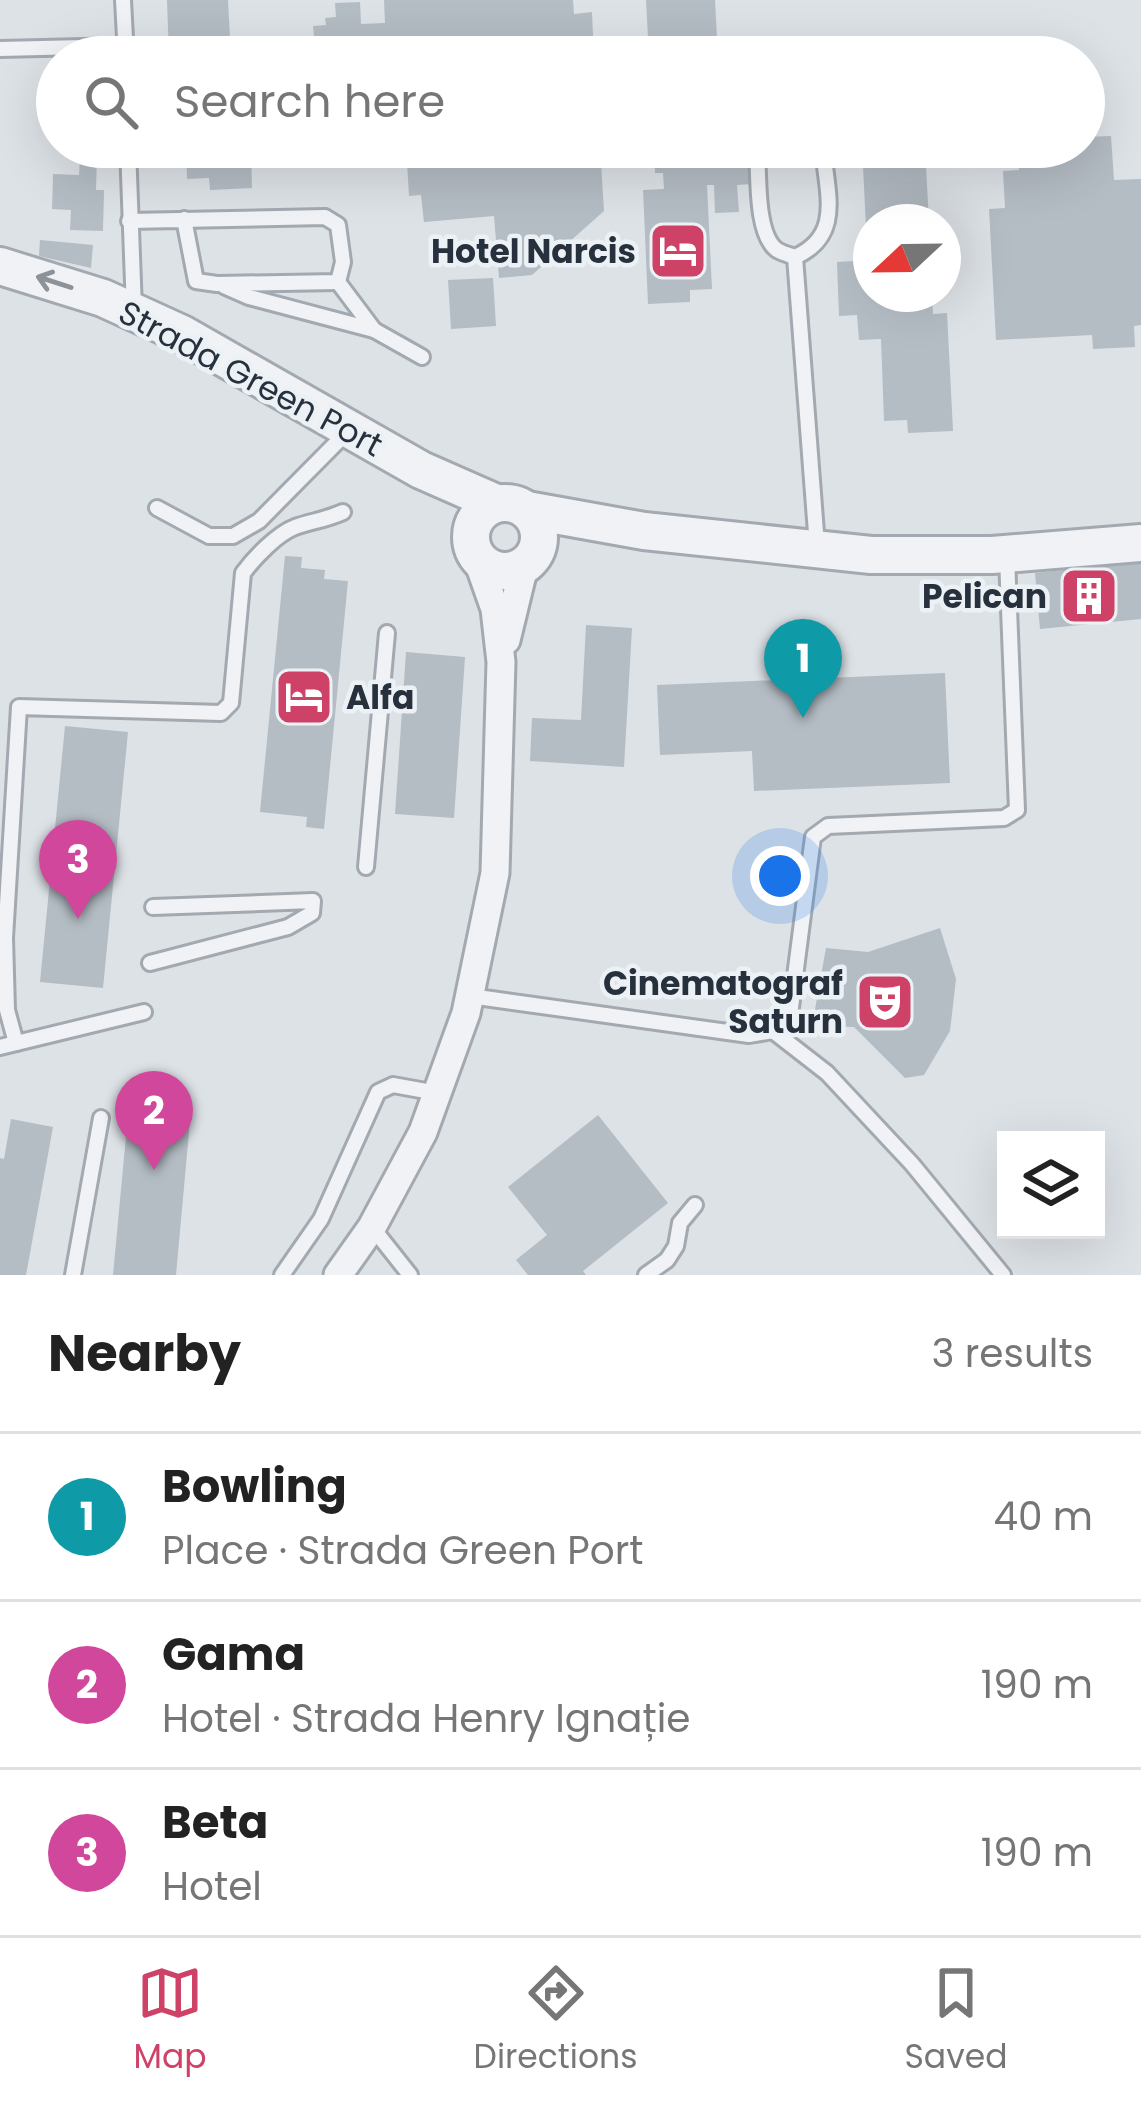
<!DOCTYPE html>
<html lang="en">
<head>
<meta charset="utf-8">
<style>
	:root { --surface:#fff; --page:#f2f2f2; --text:#222; --muted:#767676; --line:#e0e0e0; --accent:#cd4266 }
	body { margin:0; font-family:Poppins,sans-serif; background:var(--page); color:var(--text) }
	.controls { position:absolute; right:36px; bottom:36px; display:grid; overflow:hidden; border-radius:0px; box-shadow:0 12px 48px #0002 }
	.controls button { width:108px; height:108px; display:grid; place-items:center; padding:0; border:0; border-bottom:3px solid var(--line); background:var(--surface); color:var(--text); font:60px sans-serif }
	.compass { position:absolute; left:853px; top:204px; width:108px; height:108px; border-radius:50%; background:var(--surface); box-shadow:0 12px 48px #0002; rotate:248deg }
	.you { position:absolute; left:780px; top:876px; width:42px; height:42px; margin:-30px; border:9px solid #fff; border-radius:50%; background:#1a73e8; box-shadow:0 0 0 18px #1a73e833 }
	.badge { display:grid; place-items:center; width:78px; height:78px; border-radius:50%; background:var(--accent); color:#fff; font-size:39px; font-weight:700 }
	.pin { position:absolute; translate:-50% -99px; filter:drop-shadow(0 3px 6px #0008) }
	.pin::after { content:''; position:absolute; top:63px; width:42px; height:36px; background:inherit; clip-path:polygon(0 0,100% 0,50% 100%) }
	.list { margin:0; padding:0; list-style:none }
	h2 { display:flex; justify-content:space-between; align-items:center; height:156px; margin:0; padding:0 48px; font-size:51px }
	h2 small { font-size:39px; font-weight:400; color:var(--muted) }
	.list li { display:grid; grid-template-columns:78px 1fr auto; gap:36px; align-items:center; box-sizing:border-box; height:168px; padding:0 48px; border-top:3px solid var(--line) }
	.list b { display:block; font-size:45px; white-space:nowrap }
	.list p { margin:0; font-size:39px; white-space:nowrap; color:var(--muted) }
	.list em { font-size:39px; font-style:normal; color:var(--muted) }
	.icon { flex:none; width:66px; height:66px; fill:none; stroke:currentColor; stroke-width:2; stroke-linecap:round; stroke-linejoin:round }
	.map { position:relative; flex:none; width:1141px; height:1275px; overflow:hidden }
	.search { position:absolute; background:var(--surface); box-shadow:0 12px 48px #0002; left:36px; right:36px; top:36px; height:132px; display:flex; align-items:center; gap:30px; box-sizing:border-box; padding:0 42px; border-radius:66px; color:var(--muted); font-size:45px }
	.sheet { height:660px; background:var(--surface) }
	nav { display:flex; justify-content:space-around; align-items:center; box-sizing:border-box; height:168px; border-top:3px solid var(--line); background:var(--surface); font-size:33px; color:var(--muted) }
	nav a { display:grid; justify-items:center; gap:6px }
	nav .on { color:var(--accent) }
	.map>svg:first-child { display:block }
</style>
</head>
<body>
<div class="map">
<svg width="1141" height="1275" viewBox="0 0 1141 1275">
	<rect width="100%" height="100%" fill="#dde2e7"/>
	<g fill="#b4bcc4">
		<polygon points="167,0 228,0 231,57 169,57"/>
		<polygon points="384,0 573,0 574,14 592,12 594,57 316,57 313,26 326,25 325,18 336,17 335,3 360,2 361,24 385,23"/>
		<polygon points="646,0 715,0 718,57 649,57"/>
		<polygon points="1111,136 1114,180 1141,179 1141,325 1134,326 1135,347 1093,349 1092,335 996,340 989,209 1005,208 1003,171 1019,170 1018,147 1084,147 1084,137"/>
		<polygon points="186,147 251,147 252,188 210,190 209,178 187,179"/>
		<polygon points="383,147 600,147 604,211 532,275 499,278 494,216 424,222 421,195 409,196 407,163 384,165"/>
		<polygon points="654,147 723,147 723,154 750,153 751,184 737,185 739,212 715,213 714,185 707,185 712,289 690,290 690,302 648,304 643,190 664,189 663,173 655,173"/>
		<polygon points="862,147 925,147 929,222 871,222 871,247 867,247"/>
		<polygon points="80,157 97,158 96,190 104,190 103,231 70,230 71,210 52,209 53,174 79,175"/>
		<polygon points="40,240 93,245 91,268 39,256"/>
		<polygon points="871,260 871,294 932,294 933,314 947,313 953,431 908,433 907,420 884,421 881,339 859,340 857,315 839,316 837,262"/>
		<polygon points="493,278 496,326 451,329 448,280"/>
		<polygon points="285,556 302,557 301,568 325,570 324,579 348,581 324,829 306,827 307,817 260,812"/>
		<polygon points="1141,562 1141,619 1040,629 1035,573"/>
		<polygon points="586,625 632,628 624,767 530,761 532,718 581,720"/>
		<polygon points="406,652 465,657 454,818 395,814"/>
		<polygon points="945,673 950,783 754,791 752,751 660,755 657,685"/>
		<polygon points="65,726 128,732 103,988 40,982"/>
		<polygon points="940,928 956,979 950,1031 924,1075 905,1078 854,1027 812,1026 826,948 868,952"/>
		<polygon points="129,1104 191,1110 176,1275 113,1275"/>
		<polygon points="598,1115 668,1203 583,1271 586,1275 528,1275 516,1260 547,1235 508,1187"/>
		<polygon points="11,1119 53,1127 26,1275 0,1275 0,1158 4,1159"/>
	</g>
	<g fill="none" stroke-linecap="round" stroke-linejoin="round">
		<g stroke="#a3a9b1" stroke-width="20">
			<g id="service">
				<polyline points="123,0 126,57"/>
				<polyline points="0,49 125,46"/>
				<polyline points="128,147 134,310"/>
				<path d="M757,147C759,173 755,234 777,250C782,253 789,255 795,257"/>
				<polyline points="129,221 325,217 338,225 343,262 338,282 217,284 196,281 184,219"/>
				<polyline points="795,257 817,546"/>
				<path d="M795,257C844,235 826,192 823,147"/>
				<polyline points="338,282 374,330 422,357"/>
				<polyline points="224,286 249,297 374,330"/>
				<polyline points="157,508 209,536 233,536 259,521 349,430"/>
				<polyline points="366,867 387,633"/>
				<polyline points="150,963 288,927 312,913 313,901 153,907"/>
				<polyline points="470,996 749,1035 773,1031 790,1015 813,837 828,826 1004,818 1017,810 1007,558"/>
				<polyline points="773,1031 827,1073 912,1164 1003,1275"/>
				<path d="M16,1043L7,1010L5,938L19,707L221,713L231,703L243,573C255,557 277,534 295,527C312,521 325,520 343,512"/>
				<polyline points="0,1047 144,1012"/>
				<polyline points="372,1227 410,1275"/>
				<polyline points="73,1275 101,1118"/>
				<polyline points="282,1275 321,1219 378,1092 393,1085 437,1093"/>
				<polyline points="646,1275 667,1260 676,1246 680,1223 695,1205"/>
			</g>
		</g>
		<g stroke="#a3a9b1" stroke-width="33">
			<g id="minor">
				<polyline points="506,640 524,566"/>
				<polyline points="338,1275 372,1227 423,1132 466,1013 495,873 501,662 495,609 476,555"/>
			</g>
		</g>
		<g stroke="#a3a9b1" stroke-width="42">
			<g id="tertiary">
				<polyline points="0,266 103,298 182,334 421,470 496,503"/>
				<circle cx="505" cy="537" r="34"/>
				<polyline points="527,510 644,531 871,555 992,555 1141,543"/>
			</g>
		</g>
		<use href="#service" stroke="#f0f2f5" stroke-width="14"/>
		<use href="#minor" stroke="#f0f2f5" stroke-width="27"/>
		<use href="#tertiary" stroke="#f0f2f5" stroke-width="36"/>
	</g>
	<defs><path id="oneway-shaft" d="M-6 0H5M1.5-3L5.5 0L1.5 3" fill="none" stroke-width="1.6" stroke-linecap="round" stroke-linejoin="round" transform="scale(3)"/></defs>
	<use stroke="#8c9299" href="#oneway-shaft" transform="translate(54 282) rotate(-162)"/>
	<defs>
		<g id="hotel-square" transform="scale(3)"><rect x="-9" y="-9" width="18" height="18" rx="4" fill="#cd4266" stroke="#ecf1f5"/><path d="M-6-4.5h1.5V1H6V5H4.5V3h-9V5H-6ZM-4 0a1.8 1.8 0 1 1 3.6 0ZM.5 0V-2.5h3Q6-2.5 6 0Z" fill="#fff"/></g>
		<g id="building-square" transform="scale(3)"><rect x="-9" y="-9" width="18" height="18" rx="4" fill="#cd4266" stroke="#ecf1f5"/><path d="M-4-6H4V6H1V3H-1V6H-4ZM-2.5-4.3h1.7v1.8h-1.7ZM.8-4.3h1.7v1.8H.8ZM-2.5-1h1.7V.8h-1.7ZM.8-1h1.7V.8H.8Z" fill="#fff"/></g>
		<g id="theatre-square" transform="scale(3)"><rect x="-9" y="-9" width="18" height="18" rx="4" fill="#cd4266" stroke="#ecf1f5"/><path d="M-5-5.5Q0-4 5-5.5V0Q5 5 0 6Q-5 5-5 0ZM-3.3-2.5H-1v1.5H-3.3ZM1-2.5H3.3v1.5H1ZM-2.8 1Q0 5.5 2.8 1Z" fill="#fff"/></g>
	</defs>
	<g fill-rule="evenodd">
		<use href="#hotel-square" x="678" y="251"/>
		<use href="#building-square" x="1089" y="596"/>
		<use href="#hotel-square" x="304" y="697"/>
		<use href="#theatre-square" x="885" y="1002"/>
	</g>
	<g text-anchor="middle" stroke-width="9" stroke-linejoin="round" paint-order="stroke">
		<g font-size="33" font-weight="bold" fill="#27313d" stroke="#ecf1f5" text-anchor="end">
			<text x="636" y="263">Hotel Narcis</text>
			<text x="1047" y="608">Pelican</text>
			<text x="346" y="709" text-anchor="start">Alfa</text>
			<text x="843" y="995">Cinematograf<tspan x="843" dy="38">Saturn</tspan></text>
		</g>
		<g font-size="33" fill="#27313d" stroke="#ecf1f5">
			<text transform="translate(251 378) rotate(28)" y="12">Strada Green Port</text>
		</g>
	</g>
</svg>
<div class="controls">
<button><svg class="icon" aria-label="layers" viewBox="0 0 24 24"><path d="M12 4l9 5-9 5-9-5zM3 14l9 5 9-5"/></svg></button>
</div>
<svg class="compass" viewBox="-18 -18 36 36"><path d="M0-13l5 13h-10z" fill="#e53935"/><path d="M0 13l5-13h-10z" fill="#767676"/></svg>
<div class="you"></div>
<div class="pin badge" style="left:803px;top:718px;background:#0f9aa8">1</div>
<div class="pin badge" style="left:154px;top:1170px;background:#d1479c">2</div>
<div class="pin badge" style="left:78px;top:919px;background:#d1479c">3</div>
<div class="search"><svg class="icon" aria-label="search" viewBox="0 0 24 24"><circle cx="10" cy="10" r="6"/><path d="M15 15l6 6"/></svg>Search here</div>
</div>
<section class="sheet">
<h2>Nearby<small>3 results</small></h2>
<ul class="list">
<li><span class="badge" style="background:#0f9aa8">1</span><div><b>Bowling</b><p>Place · Strada Green Port</p></div><em>40 m</em></li>
<li><span class="badge" style="background:#d1479c">2</span><div><b>Gama</b><p>Hotel · Strada Henry Ignație</p></div><em>190 m</em></li>
<li><span class="badge" style="background:#d1479c">3</span><div><b>Beta</b><p>Hotel</p></div><em>190 m</em></li>
</ul>
</section>
<nav>
<a class="on"><svg class="icon" aria-label="map" viewBox="0 0 24 24"><path d="M3 6l6-2 6 2 6-2v14l-6 2-6-2-6 2zM9 4v14M15 6v14"/></svg>Map</a>
<a><svg class="icon" aria-label="directions" viewBox="0 0 24 24"><path d="M12 3l9 9-9 9-9-9zM9 14v-3h6M13 9l2 2-2 2"/></svg>Directions</a>
<a><svg class="icon" aria-label="saved" viewBox="0 0 24 24"><path d="M7 4h10v16l-5-4-5 4z"/></svg>Saved</a>
</nav>
</body>
</html>
